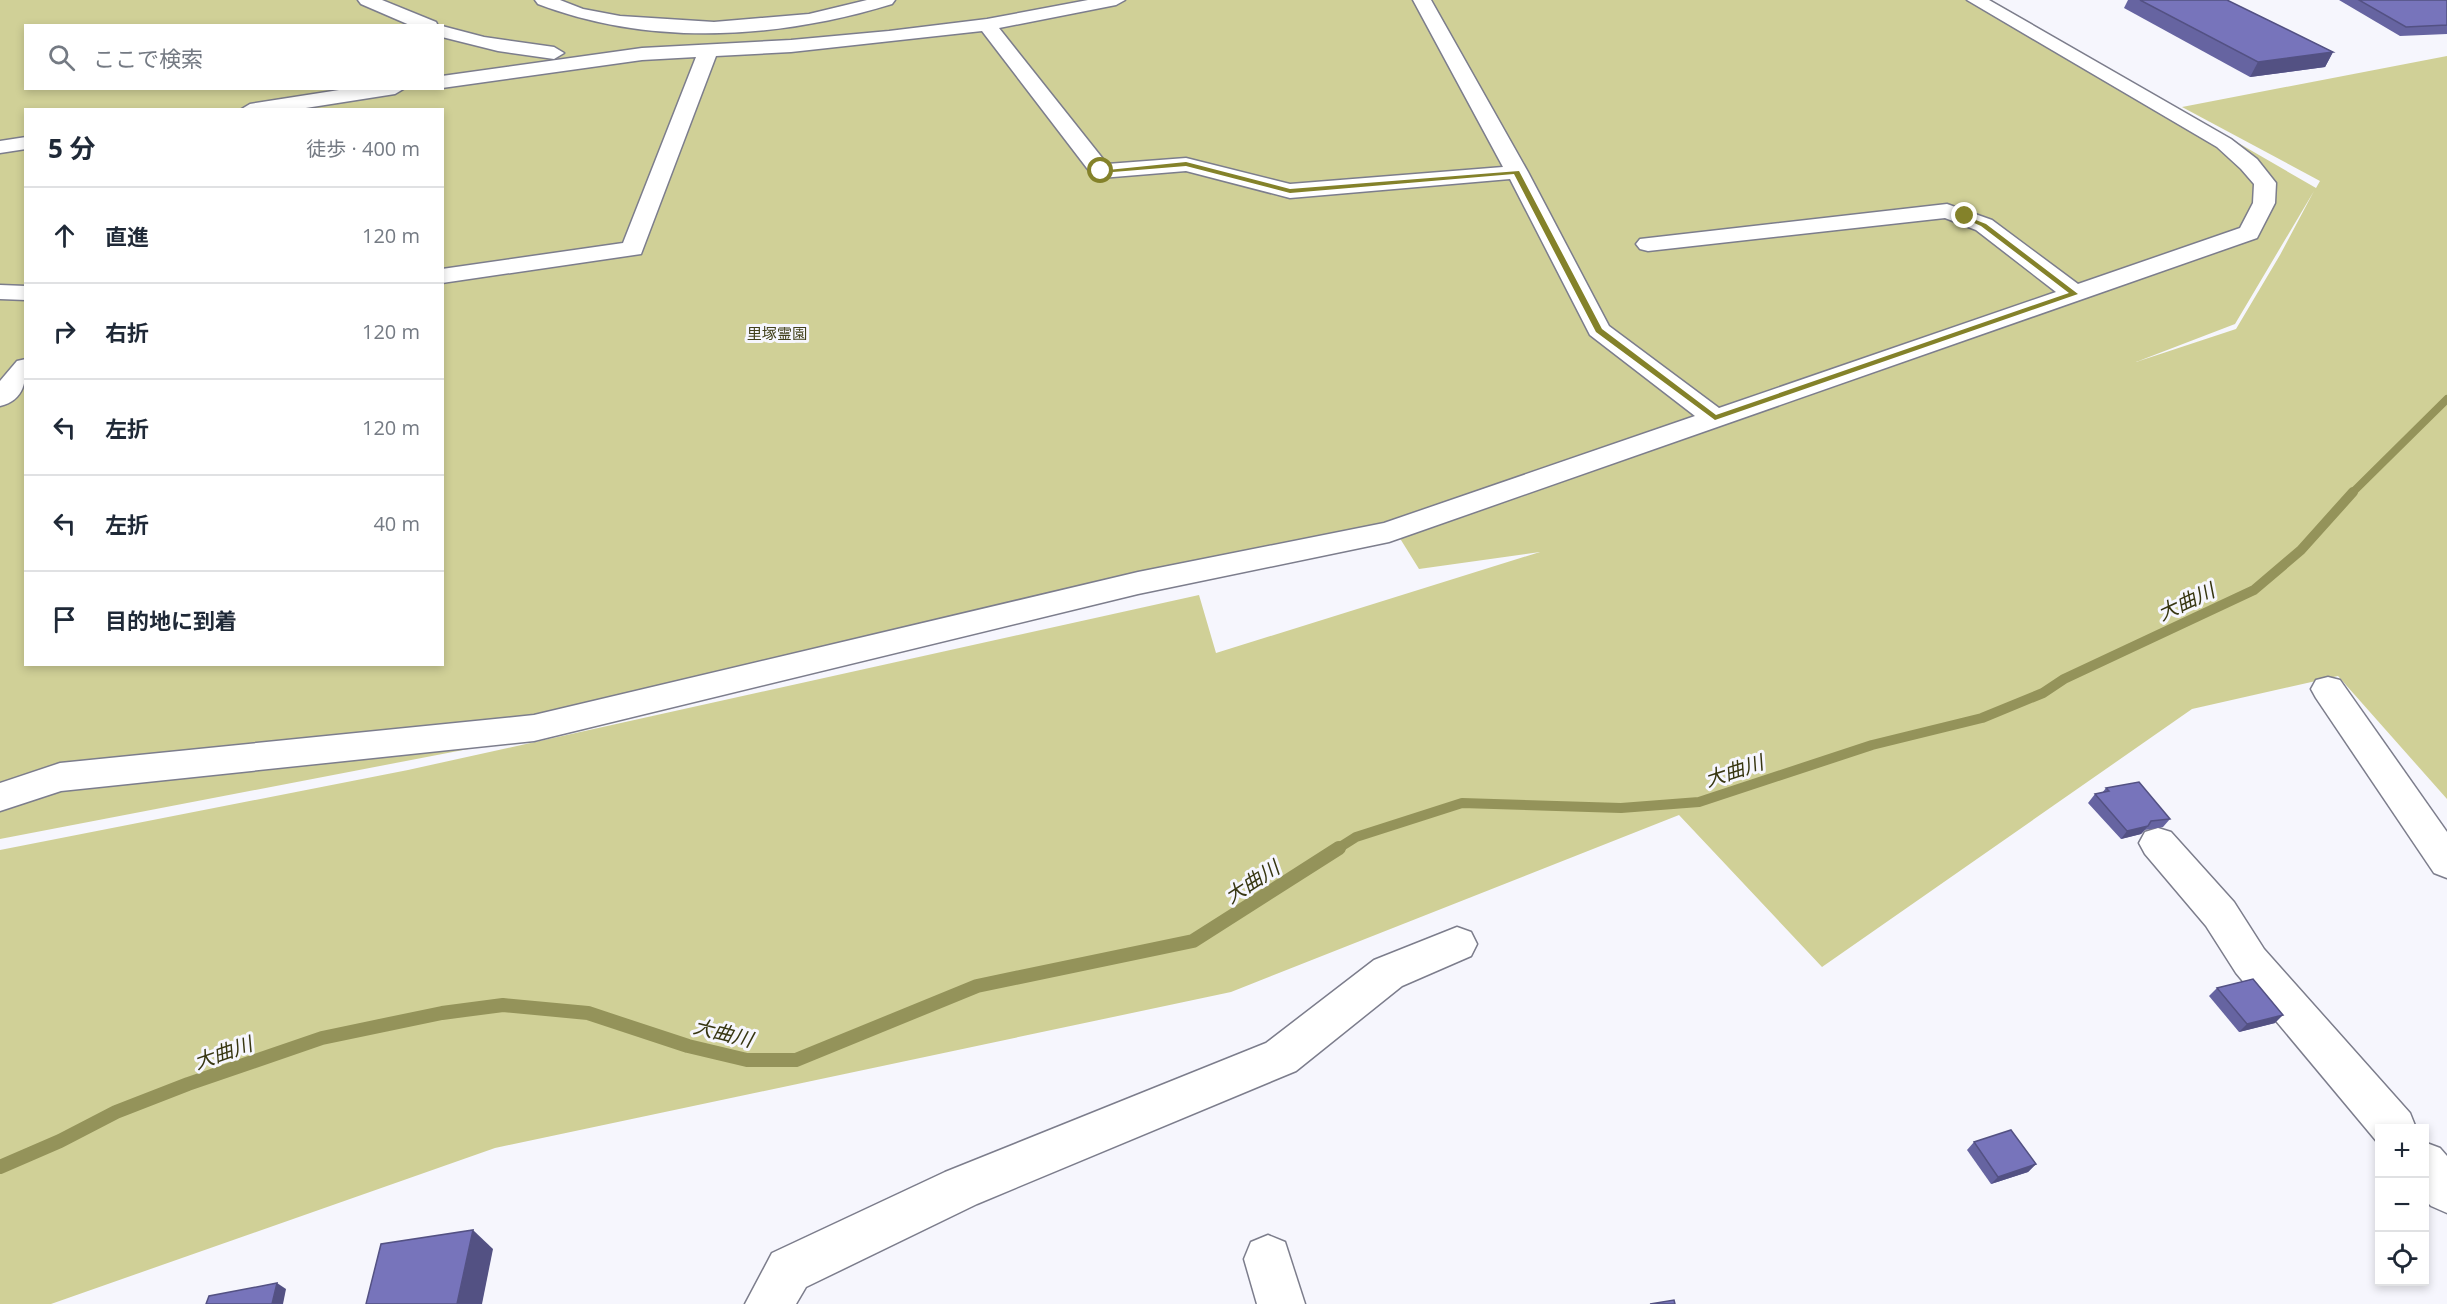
<!DOCTYPE html>
<html lang="ja">
<head>
<meta charset="utf-8">
<style>
	:root { --surface:#fff; --page:#f2f2f3; --text:#1f2937; --muted:#747a83; --line:#e0e1e3 }
	body { margin:0; font-family:"Open Sans","Noto Sans JP",sans-serif; background:var(--page); color:var(--text) }
	.controls { position:absolute; right:18px; bottom:18px; display:grid; overflow:hidden; border-radius:0px; box-shadow:0 3px 9px #0003 }
	.controls button { width:54px; height:54px; display:grid; place-items:center; padding:0; border:0; border-bottom:2px solid var(--line); background:var(--surface); color:var(--text); font:30px sans-serif }
	.stop { position:absolute; width:18px; height:18px; margin:-14px; border:4px solid #84822a; border-radius:50%; background:#fff }
	.stop.end { background:#84822a; border-color:#fff; box-shadow:0 2px 6px #0008 }
	.list { margin:0; padding:0; list-style:none }
	h2 { display:flex; justify-content:space-between; align-items:center; height:78px; margin:0; padding:0 24px; font-size:26px }
	h2 small { font-size:20px; font-weight:400; color:var(--muted) }
	.list li { display:grid; grid-template-columns:39px 1fr auto; gap:18px; align-items:center; box-sizing:border-box; height:96px; padding:0 24px; border-top:2px solid var(--line) }
	.list b { display:block; font-size:22px; white-space:nowrap }
	.list em { font-size:20px; font-style:normal; color:var(--muted) }
	.icon { flex:none; width:33px; height:33px; fill:none; stroke:currentColor; stroke-width:2; stroke-linecap:round; stroke-linejoin:round }
	.map { position:relative; flex:none; width:2447px; height:1304px; overflow:hidden }
	.search { position:absolute; background:var(--surface); box-shadow:0 3px 9px #0003; left:24px; top:24px; width:420px; height:66px; display:flex; align-items:center; gap:15px; box-sizing:border-box; padding:0 21px; border-radius:0px; color:var(--muted); font-size:22px }
	.panel { position:absolute; background:var(--surface); box-shadow:0 3px 9px #0003; left:24px; top:108px; width:420px; height:558px; border-radius:0px }
	.map>svg:first-child { display:block }
</style>
</head>
<body>
<div class="map">
<svg width="2447" height="1304" viewBox="0 0 2447 1304">
	<rect width="100%" height="100%" fill="#f6f6fd"/>
	<path fill="#d0d097" fill-rule="evenodd" d="M0,0H1991L2316,188L2320,181L2182,107L2447,56V799L2338,676L2192,709L1822,967L1679,815L1231,992L495,1148L51,1304H0V850L408,770L1199,595L1216,653L1540,552L1419,569L1396,532L510,741L0,839ZM26,26H442V88H26ZM26,110H442V664H26ZM2314,191L2280,255L2236,329L2136,362L2235,324Z"/>
	<g fill="none" stroke-linecap="round" stroke-linejoin="round">
		<polyline stroke="#94935a" stroke-width="8" points="2351,494 2447,399"/>
		<polyline stroke="#94935a" stroke-width="10" points="1337,849 1356,837 1462,803 1621,808 1699,802 1872,745 1982,718 2043,693 2064,679 2254,590 2301,550 2353,492"/>
		<polyline stroke="#94935a" stroke-width="14" points="0,1167 60,1141 116,1112 188,1084 322,1038 442,1013 503,1005 588,1013 688,1046 747,1060 796,1060 977,986 1193,941 1339,848"/>
		<g stroke="#7c7d8c" stroke-width="3">
			<g id="minor">
				<polygon points="358,0 382,0 436,22 438,26 412,26 361,4"/>
				<path d="M535,0H560L583,9L620,16L714,22L809,14L867,0H895L892,4C778,39 651,47 538,4Z"/>
				<polygon points="1088,0 1125,0 1116,5 999,28 1107,164 1186,158 1290,184 1503,167 1413,0 1431,0 1528,172 1609,326 1719,408 2056,292 1976,230 1945,218 1648,251 1640,249 1636,244 1640,239 1947,204 1992,220 2078,284 2240,228 2253,203 2254,184 2241,169 2217,147 1967,0 1989,0 2231,139 2257,159 2276,183 2275,203 2257,238 1389,542 1138,594 534,741 61,791 0,811 0,783 60,763 534,715 1138,572 1384,523 1695,416 1590,335 1510,179 1290,198 1186,171 1101,178 1093,176 982,31 791,52 716,56 641,254 442,283 442,269 623,243 696,57 642,60 442,88 442,76 642,48 791,40 889,31 987,19"/>
				<polygon points="442,26 484,37 554,47 564,53 554,59 498,51 442,37"/>
				<polygon points="352,88 405,88 395,94 293,110 240,110 250,104"/>
				<polygon points="26,137 26,149 0,153 0,141"/>
				<polygon points="0,285 26,286 26,300 0,299"/>
				<path d="M26,359C26,381 25,400 0,406V381L17,361Z"/>
				<polygon points="2328,677 2340,680 2447,832 2447,878 2434,873 2316,698 2311,689 2316,680"/>
				<polygon points="2158,828 2171,832 2234,902 2264,949 2410,1113 2416,1128 2380,1128 2378,1143 2236,973 2206,926 2145,854 2139,843 2145,832"/>
				<polygon points="1457,927 1471,932 1477,944 1471,956 1402,986 1296,1071 977,1204 806,1287 796,1304 745,1304 772,1253 945,1172 1266,1043 1374,960"/>
				<polygon points="2424,1142 2440,1148 2447,1156 2447,1213 2431,1206 2424,1199"/>
				<polygon points="1268,1235 1285,1242 1305,1304 1257,1304 1244,1259 1251,1242"/>
			</g>
		</g>
		<use href="#minor" fill="#fff" fill-rule="evenodd"/>
	</g>
	<g fill="#6664a1">
		<polygon points="2128,0 2227,0 2333,52 2325,67 2250,77 2124,8"/>
		<polygon points="2339,0 2447,0 2447,34 2400,36"/>
		<polygon points="2106,788 2170,819 2163,827 2145,830 2141,834 2121,839 2088,803 2095,794 2102,793"/>
		<polygon points="2217,988 2275,1023 2239,1032 2209,996"/>
		<polygon points="1974,1142 2036,1164 2028,1172 1991,1184 1967,1150"/>
	</g>
	<g fill="#535183">
		<polygon points="2333,52 2325,67 2250,77 2258,62"/>
		<polygon points="2148,826 2141,834 2121,839 2127,831"/>
		<polygon points="2283,1015 2275,1023 2239,1032 2247,1024"/>
		<polygon points="2036,1164 2028,1172 1991,1184 1998,1177"/>
		<polygon points="473,1230 493,1249 482,1304 457,1304"/>
		<polygon points="277,1283 286,1289 283,1304 272,1304"/>
	</g>
	<g fill="#7774bb" stroke="#535183" stroke-width="1.5">
		<polygon points="2140,0 2227,0 2333,52 2258,62"/>
		<polygon points="2359,0 2447,0 2447,25 2406,27"/>
		<polygon points="2139,782 2170,819 2151,821 2148,826 2127,831 2095,794 2109,791 2106,788"/>
		<polygon points="2253,979 2283,1015 2247,1024 2217,988"/>
		<polygon points="2011,1130 2036,1164 1998,1177 1974,1142"/>
		<polygon points="473,1230 457,1304 366,1304 381,1244"/>
		<polygon points="277,1283 272,1304 206,1304 209,1296"/>
		<polygon points="1674,1300 1675,1304 1650,1304"/>
	</g>
	<polygon fill="#84822a" points="1186,162 1290,189 1519,171 1602,329 1716,415 2069,293 1981,226 1963,218 1963,215 1986,224 2078,294 1715,420 1596,332 1514,174 1290,193 1186,166 1101,173 1098,171"/>
	<g text-anchor="middle" stroke-width="6" stroke-linejoin="round" paint-order="stroke">
		<g font-size="15" fill="#41401b" stroke="#f6f6fd">
			<text x="777" y="339">里塚霊園</text>
		</g>
		<g font-size="20" font-style="italic" fill="#373611" stroke="#f6f6fd">
			<text transform="translate(2186 602) rotate(-25)" y="7">大曲川</text>
			<text transform="translate(1734 771) rotate(-18)" y="7">大曲川</text>
			<text transform="translate(1252 882) rotate(-33)" y="7">大曲川</text>
			<text transform="translate(723 1033) rotate(14)" y="7">大曲川</text>
			<text transform="translate(223 1053) rotate(-19)" y="7">大曲川</text>
		</g>
	</g>
</svg>
<div class="controls">
<button>+</button>
<button>−</button>
<button><svg class="icon" aria-label="locate" viewBox="0 0 24 24"><circle cx="12" cy="12" r="6"/><path d="M12 2v4M12 18v4M2 12h4M18 12h4"/></svg></button>
</div>
<div class="stop" style="left:1101px;top:171px"></div>
<div class="stop end" style="left:1965px;top:216px"></div>
<div class="search"><svg class="icon" aria-label="search" viewBox="0 0 24 24"><circle cx="10" cy="10" r="6"/><path d="M15 15l6 6"/></svg>ここで検索</div>
<section class="panel">
<h2>5 分<small>徒歩 · 400 m</small></h2>
<ul class="list">
<li><svg class="icon" aria-label="ahead" viewBox="0 0 24 24"><path d="M12 20V5M6 11l6-6 6 6"/></svg><div><b>直進</b></div><em>120 m</em></li>
<li><svg class="icon" aria-label="right" viewBox="0 0 24 24"><path d="M7 20v-9h11M14 6l5 5-5 5"/></svg><div><b>右折</b></div><em>120 m</em></li>
<li><svg class="icon" aria-label="left" viewBox="0 0 24 24"><path d="M17 20v-9H6M10 6l-5 5 5 5"/></svg><div><b>左折</b></div><em>120 m</em></li>
<li><svg class="icon" aria-label="left" viewBox="0 0 24 24"><path d="M17 20v-9H6M10 6l-5 5 5 5"/></svg><div><b>左折</b></div><em>40 m</em></li>
<li><svg class="icon" aria-label="arrive" viewBox="0 0 24 24"><path d="M6 21V4h12l-3 4 3 4H6"/></svg><div><b>目的地に到着</b></div></li>
</ul>
</section>
</div>
</body>
</html>
